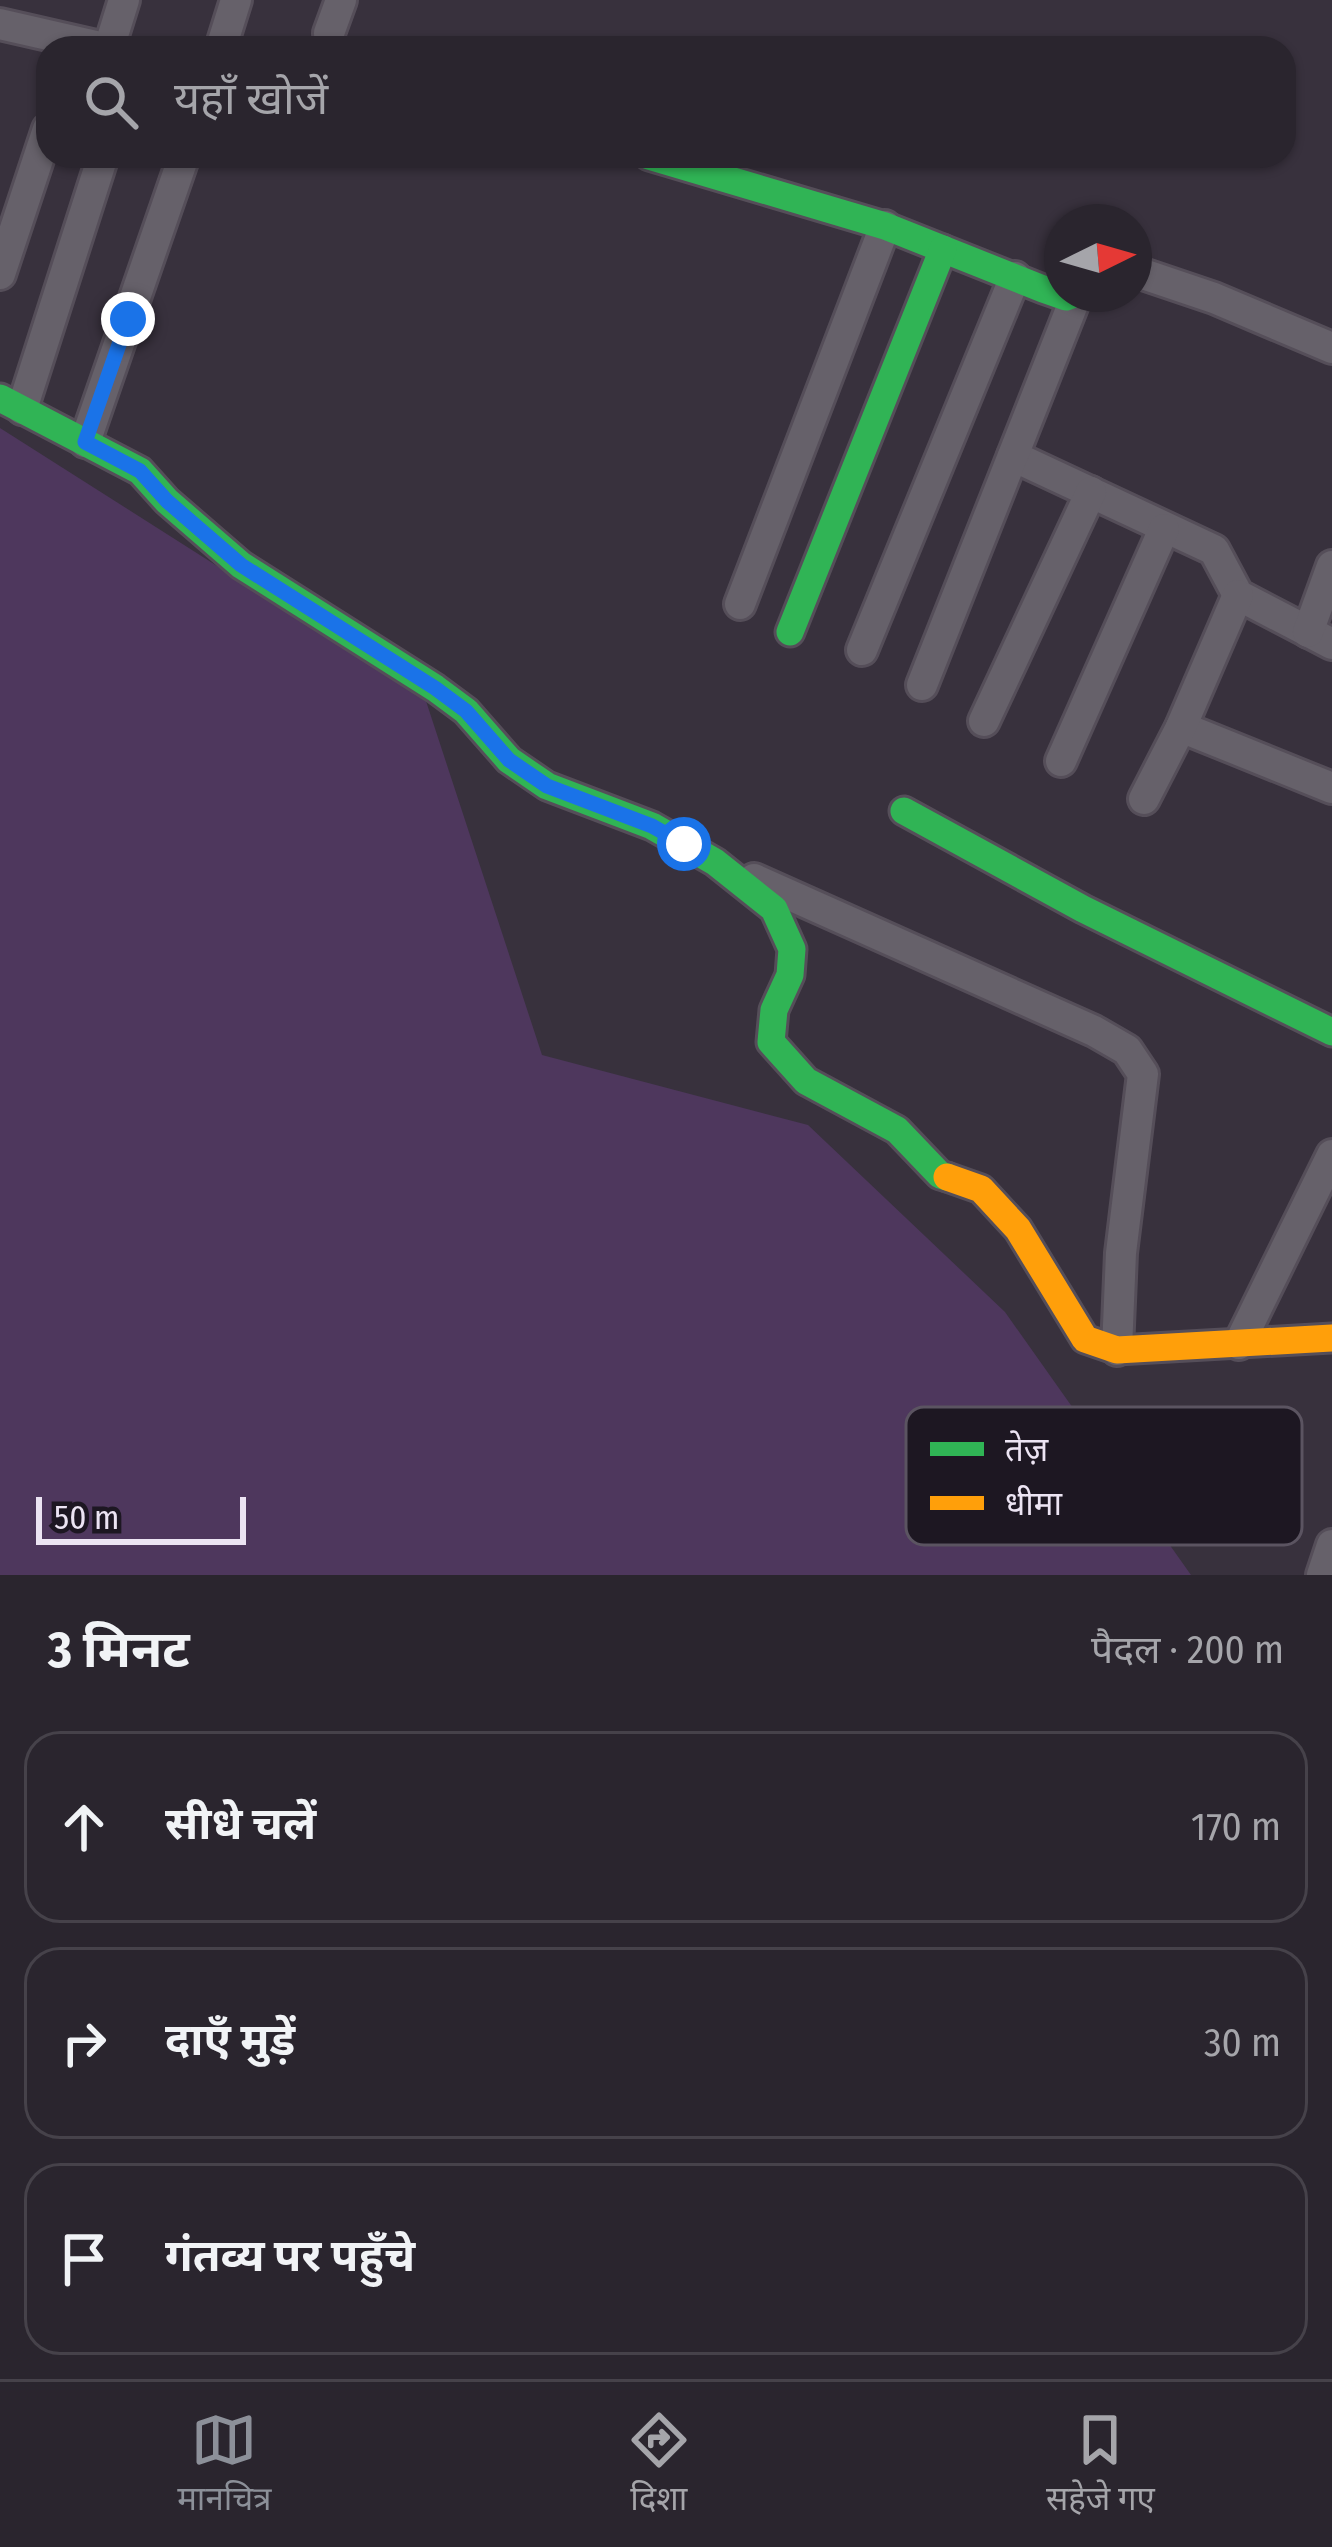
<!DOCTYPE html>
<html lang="hi">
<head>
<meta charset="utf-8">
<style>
	:root { --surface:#2a252e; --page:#36313a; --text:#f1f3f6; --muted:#a5a5aa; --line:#46424a; --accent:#8c9099 }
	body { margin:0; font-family:"Fira Sans Condensed","Noto Sans Devanagari",sans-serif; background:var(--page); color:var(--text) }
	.compass { position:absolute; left:1044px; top:204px; width:108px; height:108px; border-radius:50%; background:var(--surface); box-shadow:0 3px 9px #0004; rotate:85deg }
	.scale { position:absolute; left:36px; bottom:30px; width:210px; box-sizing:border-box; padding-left:12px; border:6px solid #ece4f3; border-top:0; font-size:33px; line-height:42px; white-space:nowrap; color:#ece4f3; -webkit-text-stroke:9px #1d1722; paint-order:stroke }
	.stop { position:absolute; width:36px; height:36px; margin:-27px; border:9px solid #1a73e8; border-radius:50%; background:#fff }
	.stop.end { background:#1a73e8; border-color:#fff; box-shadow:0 3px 12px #0008 }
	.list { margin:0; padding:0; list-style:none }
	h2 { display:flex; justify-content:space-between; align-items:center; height:156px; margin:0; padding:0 48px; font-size:51px }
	h2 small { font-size:39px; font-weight:400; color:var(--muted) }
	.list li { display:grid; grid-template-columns:78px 1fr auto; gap:36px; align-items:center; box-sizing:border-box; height:192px; margin:0 24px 24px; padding:0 24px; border:3px solid var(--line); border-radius:36px }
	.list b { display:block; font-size:45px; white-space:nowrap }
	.list em { font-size:39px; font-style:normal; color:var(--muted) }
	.icon { flex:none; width:66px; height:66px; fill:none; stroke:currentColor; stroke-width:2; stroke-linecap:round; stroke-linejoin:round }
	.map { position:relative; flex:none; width:1332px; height:1575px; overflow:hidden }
	.search { position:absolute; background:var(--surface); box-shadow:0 3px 9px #0004; left:36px; right:36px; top:36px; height:132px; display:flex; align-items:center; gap:30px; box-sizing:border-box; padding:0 42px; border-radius:36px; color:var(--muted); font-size:45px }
	.sheet { height:804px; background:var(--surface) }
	nav { display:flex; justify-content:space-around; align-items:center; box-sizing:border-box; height:168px; border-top:3px solid var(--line); background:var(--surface); font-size:33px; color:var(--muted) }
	nav a { display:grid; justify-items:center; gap:6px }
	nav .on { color:var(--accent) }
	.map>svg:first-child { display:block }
</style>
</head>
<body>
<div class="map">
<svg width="1332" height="1575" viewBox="0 0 1332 1575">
	<rect width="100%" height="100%" fill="#38313d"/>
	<polygon fill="#4e375d" points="0,428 425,698 542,1055 808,1125 1005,1312 1191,1575 0,1575"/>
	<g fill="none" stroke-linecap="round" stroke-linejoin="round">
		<g stroke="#554e59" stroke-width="36">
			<g id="street">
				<polyline points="0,24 105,48"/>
				<polyline points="109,48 124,0"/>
				<polyline points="221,48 236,0"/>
				<polyline points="330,48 329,33 341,0"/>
				<polyline points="1134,271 1214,298 1332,348"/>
				<polyline points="0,274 48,129"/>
				<polyline points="22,409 103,156"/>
				<polyline points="85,442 184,156"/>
				<polyline points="1013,456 1214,550 1238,595 1332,644"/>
				<polyline points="740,604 885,226"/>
				<polyline points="1308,632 1332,566"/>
				<polyline points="862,650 1015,277"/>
				<polyline points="922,685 1077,294"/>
				<polyline points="984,721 1091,492"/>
				<polyline points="1181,727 1332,788"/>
				<polyline points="1061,761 1164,529"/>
				<polyline points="1144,799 1181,727 1238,595"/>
				<polyline points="754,879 1094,1031 1127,1050 1143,1074 1121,1253 1117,1350"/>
				<polyline points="1239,1344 1332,1155"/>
				<polyline points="1322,1575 1332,1545"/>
			</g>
		</g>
		<g stroke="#554e59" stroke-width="33">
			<g id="fast">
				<polyline points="649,156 885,226 1043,289 1066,297 1074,294"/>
				<polyline points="0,398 140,471 167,501 241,565 435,688 466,711 509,760 547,786 652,826 715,862 774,909 792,949 790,975 774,1010 771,1042 806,1081 897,1130 940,1175 947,1177"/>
				<polyline points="790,632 943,249"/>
				<polyline points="904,811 1083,909 1332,1032"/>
			</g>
		</g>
		<g stroke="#554e59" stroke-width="33">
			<polyline id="slow" points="947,1177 981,1189 1018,1229 1085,1339 1117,1350 1332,1338"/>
		</g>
		<use href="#street" stroke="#66616a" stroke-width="30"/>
		<use href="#fast" stroke="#30b455" stroke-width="27"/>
		<use href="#slow" stroke="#ff9f0a" stroke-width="27"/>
	</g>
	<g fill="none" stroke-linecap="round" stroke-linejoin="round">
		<polyline stroke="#1a73e8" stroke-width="15" points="128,319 85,442 140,471 167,501 241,565 435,688 466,711 509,760 547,786 652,826 684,844"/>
	</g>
	<rect x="906" y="1407" width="396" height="138" rx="18" fill="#1d1722" stroke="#5b5461" stroke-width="3"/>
	<rect x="930" y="1442" width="54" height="14" fill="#30b455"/>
	<rect x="930" y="1496" width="54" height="14" fill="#ff9f0a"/>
	<g font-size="33" fill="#ece4f3">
		<text x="1005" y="1461">तेज़</text>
		<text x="1005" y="1515">धीमा</text>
	</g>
</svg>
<svg class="compass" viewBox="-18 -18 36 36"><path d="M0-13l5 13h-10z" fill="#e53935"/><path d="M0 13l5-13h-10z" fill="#a5a5aa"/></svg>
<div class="scale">50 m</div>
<div class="stop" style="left:684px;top:844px"></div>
<div class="stop end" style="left:128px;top:319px"></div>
<div class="search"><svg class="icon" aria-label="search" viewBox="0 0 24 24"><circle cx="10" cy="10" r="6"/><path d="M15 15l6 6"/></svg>यहाँ खोजें</div>
</div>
<section class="sheet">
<h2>3 मिनट<small>पैदल · 200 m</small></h2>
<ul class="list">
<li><svg class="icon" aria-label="ahead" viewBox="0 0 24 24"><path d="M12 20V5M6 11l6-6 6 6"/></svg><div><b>सीधे चलें</b></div><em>170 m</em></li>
<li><svg class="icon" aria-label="right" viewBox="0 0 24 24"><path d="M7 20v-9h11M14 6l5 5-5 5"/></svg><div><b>दाएँ मुड़ें</b></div><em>30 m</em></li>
<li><svg class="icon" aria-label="arrive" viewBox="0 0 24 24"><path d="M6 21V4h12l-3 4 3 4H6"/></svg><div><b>गंतव्य पर पहुँचे</b></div></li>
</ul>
</section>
<nav>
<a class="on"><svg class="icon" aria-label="map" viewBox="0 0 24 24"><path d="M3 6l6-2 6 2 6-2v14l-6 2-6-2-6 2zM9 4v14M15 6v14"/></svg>मानचित्र</a>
<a><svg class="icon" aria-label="directions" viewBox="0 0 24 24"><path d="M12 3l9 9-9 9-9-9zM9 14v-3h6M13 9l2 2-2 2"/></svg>दिशा</a>
<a><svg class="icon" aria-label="saved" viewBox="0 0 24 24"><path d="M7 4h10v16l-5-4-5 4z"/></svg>सहेजे गए</a>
</nav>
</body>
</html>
